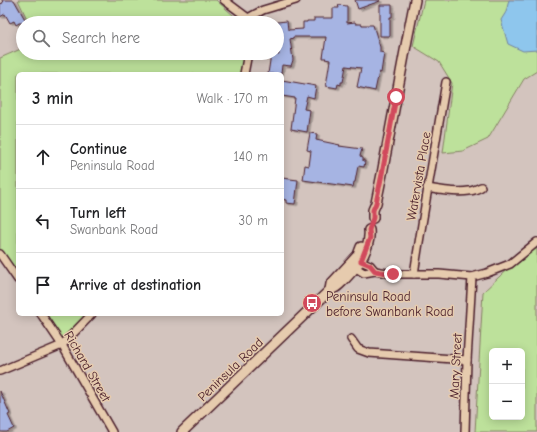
<!DOCTYPE html>
<html lang="en">
<head>
<meta charset="utf-8">
<style>
	:root { --surface:#fff; --page:#f2f2f2; --text:#202124; --muted:#757577; --line:#e0e0e0 }
	body { margin:0; font-family:"Comic Neue",sans-serif; background:var(--page); color:var(--text) }
	.controls { position:absolute; right:12px; bottom:12px; display:grid; overflow:hidden; border-radius:6px; box-shadow:0 2px 10px #0003 }
	.controls button { width:36px; height:36px; display:grid; place-items:center; padding:0; border:0; border-bottom:1px solid var(--line); background:var(--surface); color:var(--text); font:20px sans-serif }
	.stop { position:absolute; width:12px; height:12px; margin:-9px; border:3px solid #d1495b; border-radius:50%; background:#fff }
	.stop.end { background:#d1495b; border-color:#fff; box-shadow:0 1px 4px #0008 }
	.list { margin:0; padding:0; list-style:none }
	h2 { display:flex; justify-content:space-between; align-items:center; height:52px; margin:0; padding:0 16px; font-size:17px }
	h2 small { font-size:13px; font-weight:400; color:var(--muted) }
	.list li { display:grid; grid-template-columns:26px 1fr auto; gap:12px; align-items:center; box-sizing:border-box; height:64px; padding:0 16px; border-top:1px solid var(--line) }
	.list b { display:block; font-size:15px; white-space:nowrap }
	.list p { margin:0; font-size:13px; white-space:nowrap; color:var(--muted) }
	.list em { font-size:13px; font-style:normal; color:var(--muted) }
	.icon { flex:none; width:22px; height:22px; fill:none; stroke:currentColor; stroke-width:2; stroke-linecap:round; stroke-linejoin:round }
	.map { position:relative; flex:none; width:537px; height:432px; overflow:hidden }
	.search { position:absolute; background:var(--surface); box-shadow:0 2px 10px #0003; left:16px; top:16px; width:268px; height:44px; display:flex; align-items:center; gap:10px; box-sizing:border-box; padding:0 14px; border-radius:22px; color:var(--muted); font-size:15px }
	.panel { position:absolute; background:var(--surface); box-shadow:0 2px 10px #0003; left:16px; top:72px; width:268px; height:244px; border-radius:6px }
	.map>svg:first-child { display:block }
</style>
</head>
<body>
<div class="map">
<svg width="537" height="432" viewBox="0 0 537 432">
	<defs>
		<filter id="shadow"><feDropShadow dx="2.5" dy="1.5" stdDeviation="0" flood-color="#0004"/></filter>
	</defs>
	<rect width="100%" height="100%" fill="#d3c4be"/>
	<filter id="ink" filterUnits="userSpaceOnUse"><feTurbulence type="fractalNoise" baseFrequency=".025" numOctaves="2"/><feDisplacementMap in="SourceGraphic" scale="8" xChannelSelector="R" yChannelSelector="G"/><feConvolveMatrix kernelMatrix="1 2 1 2 8 2 1 2 1" color-interpolation-filters="sRGB"/></filter>
	<g filter="url(#ink)">
		<g fill="#bde19b" stroke="#848063" fill-rule="evenodd">
			<polygon points="18,0 216,0 242,23 29,23"/>
			<polygon points="424,0 537,0 537,71 524,79 488,139 463,151 443,153 452,83 439,62 413,46"/>
			<polygon points="23,48 23,53 244,53 241,74 18,74 18,280 0,254 0,58"/>
			<path d="M537,244V432H475L483,292L516,261ZM492,351H522V417H492Z"/>
			<polygon points="41,314 92,314 62,345"/>
		</g>
		<polygon fill="#8ec6ed" stroke="#73839f" points="509,0 537,0 537,50 523,51 508,44 501,20 506,12"/>
		<g fill="#a6b4e3" stroke="#4a1f2b" filter="url(#shadow)">
			<polygon points="2,0 14,0 27,23 19,23 16,25 14,21 10,23 5,14 0,17 0,4 3,3"/>
			<polygon points="355,0 379,0 380,1 358,9"/>
			<polygon points="338,5 347,6 347,23 355,22 356,24 362,24 362,25 373,25 380,47 380,52 384,53 381,73 379,72 375,91 357,87 361,68 346,66 343,82 341,82 341,85 338,84 337,88 326,86 330,60 325,59 326,58 323,58 326,37 293,37 293,38 290,39 293,60 291,66 282,65 281,74 268,74 271,54 279,55 277,41 277,22 287,21 288,30 303,29 303,22 307,22 307,21 314,21 314,18 333,18 333,8 339,8"/>
			<polygon points="380,5 392,5 392,17 390,17 390,36 380,36"/>
			<polygon points="282,80 316,86 314,98 307,96 304,109 310,110 307,132 291,129 295,98 282,96"/>
			<polygon points="310,133 317,134 316,140 340,145 339,146 362,149 360,156 361,156 361,157 363,158 363,161 365,161 364,167 358,166 355,182 354,182 353,187 303,180 305,165 309,166 311,151 307,150"/>
			<polygon points="282,178 298,180 295,204 286,203 286,200 282,199"/>
			<polygon points="0,391 10,414 8,415 14,428 7,432 0,432"/>
		</g>
		<g fill="none" stroke-linecap="round" stroke-linejoin="round">
			<g stroke="#4a1f2b" stroke-width="10">
				<g id="minor">
					<polyline points="224,0 248,18 249,23"/>
					<polyline points="248,18 263,10 296,0"/>
					<polyline points="244,74 248,53"/>
					<path d="M427,188C438,190 458,193 469,191C473,191 477,189 481,187"/>
					<polyline points="0,254 18,280"/>
					<polyline points="356,259 370,265 375,271"/>
					<polyline points="353,266 364,273 375,271 393,274 439,274 472,277 487,273 510,264 537,242"/>
					<path d="M414,274C424,210 435,146 446,82"/>
					<polyline points="41,314 62,345 112,432"/>
					<polyline points="351,339 358,349 369,353 467,360"/>
					<polyline points="0,371 62,345 92,314"/>
					<polyline points="465,432 467,360 472,277"/>
				</g>
			</g>
			<g stroke="#4a1f2b" stroke-width="12">
				<g id="tertiary">
					<polyline points="373,218 373,210 376,203 382,174 407,40 415,0"/>
					<polyline points="330,290 331,284 358,255 361,247"/>
					<path d="M182,432L330,290C336,289 340,284 345,279C358,266 371,249 369,230"/>
				</g>
			</g>
			<use href="#minor" stroke="#e6cbae" stroke-width="7"/>
			<use href="#tertiary" stroke="#e6cbae" stroke-width="9"/>
		</g>
	</g>
	<g fill="none" stroke-linecap="round" stroke-linejoin="round" filter="url(#ink)">
		<polyline stroke="#d1495b" stroke-width="5" points="393,274 375,271 370,265 361,261 370,238 369,230 373,218 373,210 376,203 382,174 396,97"/>
	</g>
	<defs>
		<g id="bus-disc" transform="scale(1)"><circle r="9.5" fill="#d1495b" stroke="#e6cbae"/><path d="M-5-6H5V4H4V6H2V4H-2V6H-4V4H-5ZM-3.5-4V0h7V-4ZM-3.5 1.2v1.5H-2V1.2ZM2 1.2v1.5H3.5V1.2Z" fill="#fff"/></g>
	</defs>
	<g fill-rule="evenodd">
		<use href="#bus-disc" x="312" y="303"/>
	</g>
	<g text-anchor="middle" stroke-width="3" stroke-linejoin="round" paint-order="stroke">
		<g font-size="13" fill="#4a1f2b" stroke="#e6cbae">
			<text transform="translate(418 176) rotate(-80)" y="5">Watervista Place</text>
			<text transform="translate(88 366) rotate(60)" y="5">Richard Street</text>
			<text transform="translate(455 366) rotate(-87)" y="5">Mary Street</text>
			<text transform="translate(230 369) rotate(-44)" y="5">Peninsula Road</text>
		</g>
		<g font-size="13" fill="#4a1f2b" stroke="#e6cbae" text-anchor="start">
			<text x="326" y="301">Peninsula Road<tspan x="326" dy="15">before Swanbank Road</tspan></text>
		</g>
	</g>
</svg>
<div class="controls">
<button>+</button>
<button>−</button>
</div>
<div class="stop" style="left:396px;top:97px"></div>
<div class="stop end" style="left:393px;top:274px"></div>
<div class="search"><svg class="icon" aria-label="search" viewBox="0 0 24 24"><circle cx="10" cy="10" r="6"/><path d="M15 15l6 6"/></svg>Search here</div>
<section class="panel">
<h2>3 min<small>Walk · 170 m</small></h2>
<ul class="list">
<li><svg class="icon" aria-label="ahead" viewBox="0 0 24 24"><path d="M12 20V5M6 11l6-6 6 6"/></svg><div><b>Continue</b><p>Peninsula Road</p></div><em>140 m</em></li>
<li><svg class="icon" aria-label="left" viewBox="0 0 24 24"><path d="M17 20v-9H6M10 6l-5 5 5 5"/></svg><div><b>Turn left</b><p>Swanbank Road</p></div><em>30 m</em></li>
<li><svg class="icon" aria-label="arrive" viewBox="0 0 24 24"><path d="M6 21V4h12l-3 4 3 4H6"/></svg><div><b>Arrive at destination</b></div></li>
</ul>
</section>
</div>
</body>
</html>
